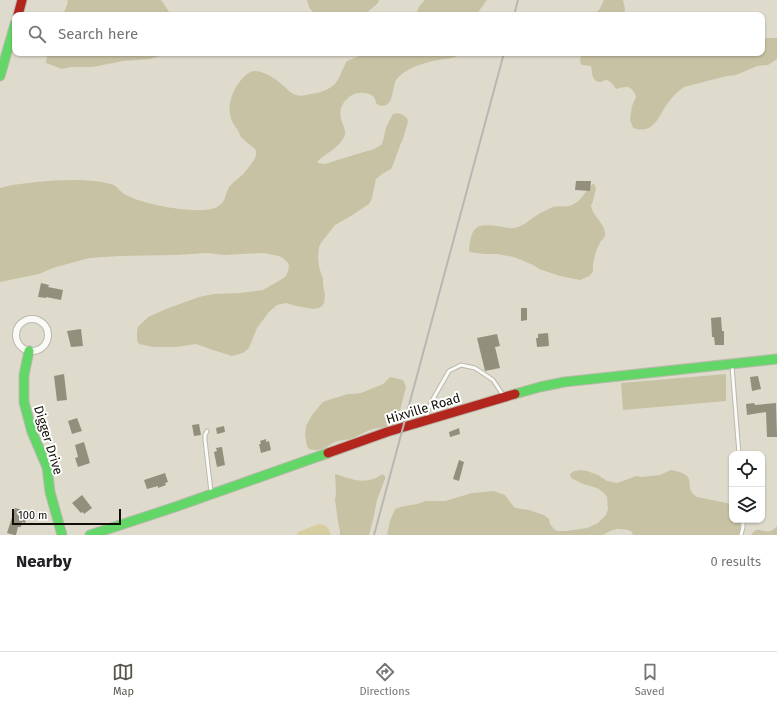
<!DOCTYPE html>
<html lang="en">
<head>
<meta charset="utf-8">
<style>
	:root { --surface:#fff; --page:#f2f2f2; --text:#202124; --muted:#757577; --line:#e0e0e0; --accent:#58564b }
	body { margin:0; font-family:"Fira Sans",sans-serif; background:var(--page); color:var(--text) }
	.controls { position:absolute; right:12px; bottom:12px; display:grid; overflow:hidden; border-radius:8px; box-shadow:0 1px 3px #0004 }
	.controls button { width:36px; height:36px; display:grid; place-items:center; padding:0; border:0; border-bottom:1px solid var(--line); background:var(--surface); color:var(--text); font:20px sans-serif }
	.scale { position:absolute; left:12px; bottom:10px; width:109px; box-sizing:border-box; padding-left:4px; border:2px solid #100e05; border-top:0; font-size:11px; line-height:14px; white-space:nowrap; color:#100e05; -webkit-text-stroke:3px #fff; paint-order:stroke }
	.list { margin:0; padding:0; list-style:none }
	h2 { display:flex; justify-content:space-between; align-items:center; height:52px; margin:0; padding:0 16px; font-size:17px }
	h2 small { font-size:13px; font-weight:400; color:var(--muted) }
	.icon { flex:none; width:22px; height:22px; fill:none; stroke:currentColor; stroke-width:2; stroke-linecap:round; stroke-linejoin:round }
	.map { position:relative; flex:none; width:777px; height:535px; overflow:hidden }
	.search { position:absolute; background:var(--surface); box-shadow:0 1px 3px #0004; left:12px; right:12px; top:12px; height:44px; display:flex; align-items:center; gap:10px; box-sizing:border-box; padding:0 14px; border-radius:8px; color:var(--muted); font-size:15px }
	.sheet { height:116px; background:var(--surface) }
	nav { display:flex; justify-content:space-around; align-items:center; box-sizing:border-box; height:56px; border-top:1px solid var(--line); background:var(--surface); font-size:11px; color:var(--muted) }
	nav a { display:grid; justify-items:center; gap:2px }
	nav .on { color:var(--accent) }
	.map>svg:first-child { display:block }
</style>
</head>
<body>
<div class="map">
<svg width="777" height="535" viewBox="0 0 777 535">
	<rect width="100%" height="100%" fill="#dedbcc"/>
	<g fill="#c8c2a4">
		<polygon points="67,0 160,0 162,1 171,15 63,15 68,2"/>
		<polygon points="307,0 379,0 378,3 364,15 315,15 309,7"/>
		<path d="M425,0H487L476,15H417C417,8 420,5 425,0Z"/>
		<polygon points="604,0 623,0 625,9 624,15 594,15 599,10"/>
		<path d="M762,38H777V59L768,65L757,66L736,75L727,76L684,87C678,91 673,96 668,103C658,116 655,135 633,128L630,120L632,106L636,97C632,85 627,86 616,89C614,86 611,81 606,80C603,80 604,82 600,82C592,82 592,72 591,66L582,65L580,62L581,53H762Z"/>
		<polygon points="48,53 178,53 160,56 150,59 123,61 93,67 71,67 62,69 46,63 46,61"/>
		<path d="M367,53H460V54C450,60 449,58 439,60C430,61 413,66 405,72C402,73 398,78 396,80C392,88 394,101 386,105C383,107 379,106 377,104C375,102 376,99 373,96C366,91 354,92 348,98C330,115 350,127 344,137C339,148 326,153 317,162L318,163L323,164L329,163L337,160L374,149L381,145L383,141L386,127L393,114C399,112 402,114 407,118L408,122L402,142L401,143L393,165L391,169L382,174L376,179L372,198L369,204L351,216L335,225L321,243L319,247L318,257L319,267L323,279V284L325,295L324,303L322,306L319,308L313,309L296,306L286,303L277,305L269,312L257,328L249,348L243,353L232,356L210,349L196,344L177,347H154L139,344L137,341V331L138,327L148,317L166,309L199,297L213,294L239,293L263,290L282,279L286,276L288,271L289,266L288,263L283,258L279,256L263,253L224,255L207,253L176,255L120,256L89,258L53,268L39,274L0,282V188C13,184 23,184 36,182C58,180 80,179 102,182C106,183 111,184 114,185C119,188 121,193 126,195C142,204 200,216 217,207C226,202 224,197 228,189C231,183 240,178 245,172C249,166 260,156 255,149C250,145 245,141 241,137C239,134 239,131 237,129C235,126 233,124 232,121C225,105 234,85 246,75C249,73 251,71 254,71C263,71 273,77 279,82C285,86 289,93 296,95C303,97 310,94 317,93C337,88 338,80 346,62L349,60Z"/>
		<path d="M594,183L596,189L592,204L591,205C592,216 604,222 605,233C606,237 603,239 601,241C596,249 592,263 593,272L589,276L580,280L560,276L539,269L533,265L514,257L496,254H484L469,252C471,224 477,223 503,227C508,228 513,229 518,227C525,225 530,219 536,216C541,212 547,210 553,207C560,205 567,208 574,204C583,199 586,189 594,183Z"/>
		<polygon points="726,374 726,401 623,410 621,383"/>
		<path d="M390,377L403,380L405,384L406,387L397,422C391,428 381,427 373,429C366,431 360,435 353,438C348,440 341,440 335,442C325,447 321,452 309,449L307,446L305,435L306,426L312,415L322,403L325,401L348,394H353L361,393L383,384Z"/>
		<path d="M581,470L587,471L598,475L607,481L617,483L623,481L636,476L641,477L660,475L671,470C676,471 683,472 687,476C693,483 685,489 697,497L732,504V520H740V535H633L631,531C618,528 615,528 603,535H387L390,521L395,509L400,507L417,504L426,501H445L472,493L494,491L505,495L514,507L516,508L529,510L544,515L549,519L550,524L554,529L557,531H566L587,528L598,523L606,515L608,509L607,497L604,493L597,488L583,484L571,478L570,475C573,470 576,471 581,470Z"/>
		<path d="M335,474C340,475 343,477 348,478C360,482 372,482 382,474L385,476V479L377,500L374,516L369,535H340V531L338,522L335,500L336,493Z"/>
		<path d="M777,526V535H751C758,524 762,534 771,531C773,530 775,528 777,526Z"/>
	</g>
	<path fill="#d6cea0" d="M319,524C327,525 328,527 331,535H296L298,532Z"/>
	<g fill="#938f7d">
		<polygon points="576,181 591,181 590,191 575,190"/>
		<polygon points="41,283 49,285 48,287 63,290 61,300 46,297 46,298 38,297"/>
		<polygon points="521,308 527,308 527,320 521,321"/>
		<polygon points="721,317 722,331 724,331 724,345 715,345 714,337 712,337 711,318"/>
		<polygon points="81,329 83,346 71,347 67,331"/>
		<polygon points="548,333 549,346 537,347 536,338 538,338 538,334"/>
		<polygon points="497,334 500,346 495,347 500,368 485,371 477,338"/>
		<polygon points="64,374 67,400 57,401 54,376"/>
		<polygon points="758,376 761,389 752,391 750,377"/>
		<polygon points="754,403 755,405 776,403 777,437 767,437 766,412 747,415 746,404"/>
		<polygon points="77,418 82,431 72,434 68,421"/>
		<polygon points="199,424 201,435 194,436 192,425"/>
		<polygon points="224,426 225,432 217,434 216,428"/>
		<polygon points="459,428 460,434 450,437 449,432"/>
		<polygon points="266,439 266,442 269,441 271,450 261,453 259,444 261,444 260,441"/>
		<polygon points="84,442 90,463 78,467 75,458 78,457 75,445"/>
		<polygon points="222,447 225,465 217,467 214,452 217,451 216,448"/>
		<polygon points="459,460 464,462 459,481 453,479"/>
		<polygon points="165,473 168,482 165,483 166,485 158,488 158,486 147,489 144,480"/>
		<polygon points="82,495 92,508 84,514 83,512 81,513 72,503"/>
		<polygon points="15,508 23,510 23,513 27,514 26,517 27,517 25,523 22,522 21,527 18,527 16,535 14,535 7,533"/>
	</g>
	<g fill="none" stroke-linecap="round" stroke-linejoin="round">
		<g stroke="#bbb9ad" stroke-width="5">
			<g id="lane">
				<polyline points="732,366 739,454"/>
				<polyline points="427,419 428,410 433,399 449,371 461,365 475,368 493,380 503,395"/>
				<polyline points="207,431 205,435 205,440 211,492"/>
				<polyline points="741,535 743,527 743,520"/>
			</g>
		</g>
		<g stroke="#bbb9ad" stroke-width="8">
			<circle id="street" cx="32" cy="335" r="16"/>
		</g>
		<g stroke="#bbb9ad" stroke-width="11">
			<g id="fast">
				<polyline points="0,76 15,24"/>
				<polyline points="29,351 24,375 24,402 32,432 47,467 50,492 62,535"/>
				<polyline points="515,394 540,387 564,382 777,359"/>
				<polyline points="90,535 175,507 328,453"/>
			</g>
		</g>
		<g stroke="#bbb9ad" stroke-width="11">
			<g id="jam">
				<polyline points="18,15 22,0"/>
				<polyline points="328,453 387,432 515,394"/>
			</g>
		</g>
		<use href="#lane" stroke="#fafaf7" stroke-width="3"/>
		<use href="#street" stroke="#fafaf7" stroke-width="6"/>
		<use href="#fast" stroke="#63d668" stroke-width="9"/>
		<use href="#jam" stroke="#b3261e" stroke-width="9"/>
		<g stroke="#b8b7b3" stroke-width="2">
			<polyline points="514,15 518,0"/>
			<polyline points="374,535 504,53"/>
		</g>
	</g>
	<g text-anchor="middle" stroke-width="4" stroke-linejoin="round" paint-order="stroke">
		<g font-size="13" fill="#100e05" stroke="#fff">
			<text transform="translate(423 408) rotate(-17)" y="5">Hixville Road</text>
			<text transform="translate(49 440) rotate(73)" y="5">Digger Drive</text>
		</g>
	</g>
</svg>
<div class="controls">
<button><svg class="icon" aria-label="locate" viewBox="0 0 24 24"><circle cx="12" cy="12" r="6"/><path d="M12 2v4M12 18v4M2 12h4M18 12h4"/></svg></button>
<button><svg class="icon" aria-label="layers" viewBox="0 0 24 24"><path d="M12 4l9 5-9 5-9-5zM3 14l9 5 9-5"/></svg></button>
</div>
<div class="scale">100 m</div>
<div class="search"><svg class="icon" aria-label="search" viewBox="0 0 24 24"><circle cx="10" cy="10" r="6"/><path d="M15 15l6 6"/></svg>Search here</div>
</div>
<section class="sheet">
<h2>Nearby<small>0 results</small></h2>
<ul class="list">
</ul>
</section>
<nav>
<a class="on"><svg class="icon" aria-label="map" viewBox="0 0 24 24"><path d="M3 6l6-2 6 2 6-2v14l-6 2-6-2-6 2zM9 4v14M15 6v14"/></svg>Map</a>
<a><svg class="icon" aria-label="directions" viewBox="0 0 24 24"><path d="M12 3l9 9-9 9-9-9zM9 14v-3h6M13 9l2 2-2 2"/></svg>Directions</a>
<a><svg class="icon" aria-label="saved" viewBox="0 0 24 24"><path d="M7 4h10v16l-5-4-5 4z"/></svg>Saved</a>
</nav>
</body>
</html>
